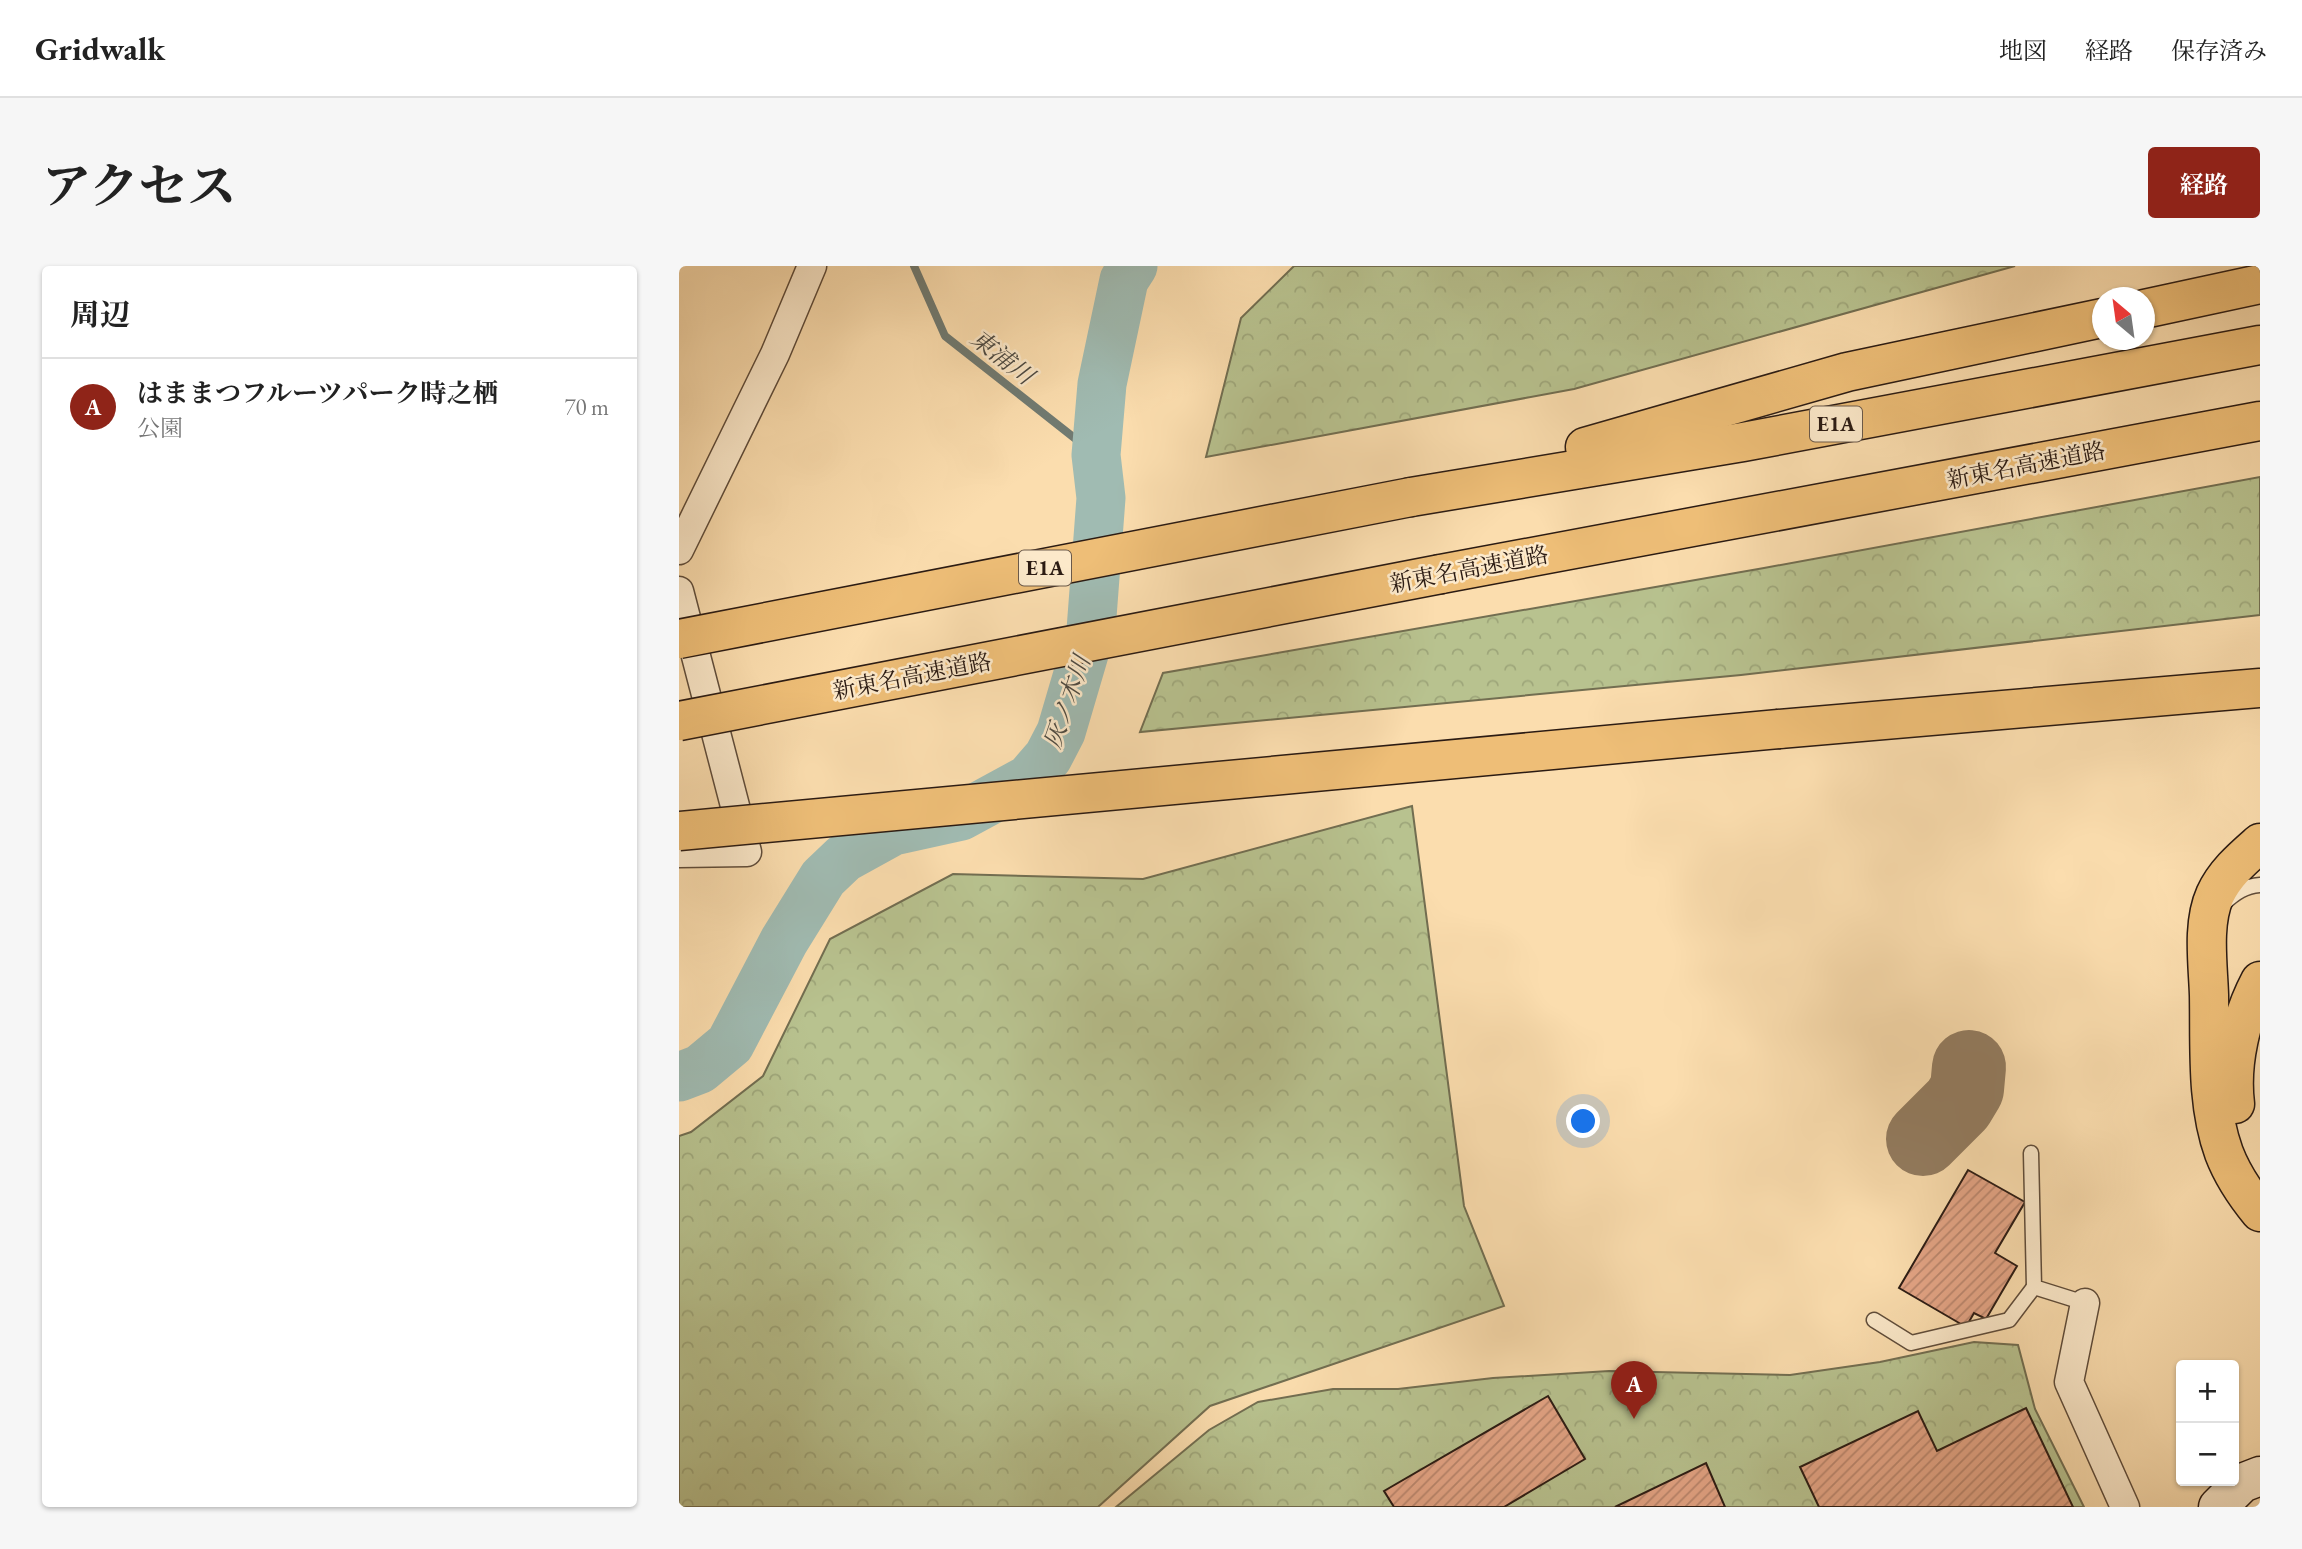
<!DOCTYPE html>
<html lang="ja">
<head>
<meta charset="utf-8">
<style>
	:root { --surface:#fff; --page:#f6f6f6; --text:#222; --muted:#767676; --line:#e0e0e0; --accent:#8f2418 }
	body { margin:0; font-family:"EB Garamond","Noto Serif JP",serif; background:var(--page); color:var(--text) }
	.controls { position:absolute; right:21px; bottom:21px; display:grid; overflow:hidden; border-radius:7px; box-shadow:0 2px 5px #0004 }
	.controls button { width:63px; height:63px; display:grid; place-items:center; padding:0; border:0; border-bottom:2px solid var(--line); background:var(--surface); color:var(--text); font:35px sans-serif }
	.compass { position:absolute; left:1413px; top:21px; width:63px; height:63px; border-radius:50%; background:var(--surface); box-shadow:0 2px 5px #0004; rotate:331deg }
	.you { position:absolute; left:905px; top:856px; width:24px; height:24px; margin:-18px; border:5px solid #fff; border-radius:50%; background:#1a73e8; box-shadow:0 0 0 10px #1a73e833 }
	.badge { display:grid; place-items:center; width:46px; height:46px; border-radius:50%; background:var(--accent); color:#fff; font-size:23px; font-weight:700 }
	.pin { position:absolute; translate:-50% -58px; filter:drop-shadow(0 2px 4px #0008) }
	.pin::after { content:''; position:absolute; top:37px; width:24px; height:21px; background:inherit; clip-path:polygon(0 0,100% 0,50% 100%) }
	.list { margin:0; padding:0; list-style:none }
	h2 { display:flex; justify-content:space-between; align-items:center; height:91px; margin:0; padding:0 28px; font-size:30px }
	h2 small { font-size:23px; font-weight:400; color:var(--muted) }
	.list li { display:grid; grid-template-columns:46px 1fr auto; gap:21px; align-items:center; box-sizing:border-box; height:98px; padding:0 28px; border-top:2px solid var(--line) }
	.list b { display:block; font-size:26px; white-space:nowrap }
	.list p { margin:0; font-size:23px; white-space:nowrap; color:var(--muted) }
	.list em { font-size:23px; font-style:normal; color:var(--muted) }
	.map { position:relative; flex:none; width:1581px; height:1241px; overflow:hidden; border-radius:7px }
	header { display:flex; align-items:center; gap:42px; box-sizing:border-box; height:98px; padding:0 35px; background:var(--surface); border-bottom:2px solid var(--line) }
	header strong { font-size:33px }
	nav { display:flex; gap:38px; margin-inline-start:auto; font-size:24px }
	.intro { display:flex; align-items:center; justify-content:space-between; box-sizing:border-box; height:168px; padding:0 42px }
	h1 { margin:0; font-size:49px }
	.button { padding:18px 32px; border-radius:7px; background:var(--accent); color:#fff; font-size:24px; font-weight:700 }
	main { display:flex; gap:42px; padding:0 42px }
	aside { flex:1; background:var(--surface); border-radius:7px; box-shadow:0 2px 5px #0004 }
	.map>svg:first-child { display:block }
</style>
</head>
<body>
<header>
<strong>Gridwalk</strong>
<nav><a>地図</a><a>経路</a><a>保存済み</a></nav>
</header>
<div class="intro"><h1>アクセス</h1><a class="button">経路</a></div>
<main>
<aside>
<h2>周辺<small></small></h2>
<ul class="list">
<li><span class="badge">A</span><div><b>はままつフルーツパーク時之栖</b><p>公園</p></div><em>70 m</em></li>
</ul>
</aside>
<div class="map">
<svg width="1581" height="1241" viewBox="0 0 1581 1241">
	<defs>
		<pattern id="forest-crowns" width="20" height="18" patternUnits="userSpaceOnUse" patternTransform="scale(1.75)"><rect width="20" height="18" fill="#b8c28f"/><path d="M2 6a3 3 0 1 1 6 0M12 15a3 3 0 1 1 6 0" fill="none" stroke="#9ea67a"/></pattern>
		<pattern id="building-hatch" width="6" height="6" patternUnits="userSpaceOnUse" patternTransform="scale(1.75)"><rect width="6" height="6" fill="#e4a485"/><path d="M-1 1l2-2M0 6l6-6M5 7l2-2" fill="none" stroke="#b9856c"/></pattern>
	</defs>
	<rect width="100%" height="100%" fill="#fbddae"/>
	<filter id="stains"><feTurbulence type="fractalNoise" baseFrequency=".00286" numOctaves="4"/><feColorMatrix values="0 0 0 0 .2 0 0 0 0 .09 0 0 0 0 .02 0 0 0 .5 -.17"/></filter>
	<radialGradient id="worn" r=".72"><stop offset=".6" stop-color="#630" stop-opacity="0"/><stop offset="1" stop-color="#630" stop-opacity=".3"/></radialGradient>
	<g fill="url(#forest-crowns)" stroke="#726e51" stroke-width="2">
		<polygon points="615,0 1336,0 895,123 527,191 562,52"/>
		<polygon points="1581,211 1581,349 1062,409 461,466 484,407 1085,302"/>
		<polygon points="733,540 785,940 825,1040 531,1140 419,1241 0,1241 0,870 12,866 84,810 151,673 274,608 464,613"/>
		<polygon points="1295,1076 1339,1079 1356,1143 1405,1241 437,1241 530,1164 579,1136 654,1123 719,1123 814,1112 930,1105 1111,1109 1201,1096"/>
	</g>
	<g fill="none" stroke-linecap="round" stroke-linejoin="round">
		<polyline stroke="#717b72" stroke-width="8" points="235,0 266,70 417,189"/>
		<polyline stroke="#a0bbb2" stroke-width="49" points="0,811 21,803 51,778 105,675 144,612 165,592 214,565 282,550 350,513 369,491 382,466 412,364 422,232 417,189 423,118 445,14 454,0"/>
		<polyline stroke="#937c60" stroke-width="74" points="1244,873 1279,838 1288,823 1290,801"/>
	</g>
	<g fill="url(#building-hatch)" stroke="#2b1b13" stroke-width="2">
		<polygon points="1289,904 1346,936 1316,987 1338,1000 1307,1053 1295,1047 1287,1061 1220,1022"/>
		<polygon points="869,1130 906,1193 825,1241 715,1241 705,1225"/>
		<polygon points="1347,1142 1394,1241 1140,1241 1121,1201 1239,1145 1258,1185"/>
		<polygon points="1027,1197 1046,1241 936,1241"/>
	</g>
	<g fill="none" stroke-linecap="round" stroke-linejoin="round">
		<g stroke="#5f4c3a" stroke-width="17">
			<g id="lane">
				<path d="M1545,637C1556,627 1566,620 1581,619"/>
				<polyline points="1352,887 1355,1021 1406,1037"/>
				<polyline points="1195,1054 1232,1077 1330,1054 1355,1021"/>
			</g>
		</g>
		<g stroke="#5f4c3a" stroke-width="31">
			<g id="street">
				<polyline points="0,284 96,88 133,0"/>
				<polyline points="0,325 68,586 0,587"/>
				<polyline points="1406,1037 1390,1116 1446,1241"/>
			</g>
		</g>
		<g stroke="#2b1b13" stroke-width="41">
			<polyline id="secondary" points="1539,1241 1563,1217 1581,1210"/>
		</g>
		<g stroke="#2b1b13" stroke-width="41">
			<g id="highway">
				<polyline points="1465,43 1581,18"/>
				<polyline points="906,181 1168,106 1423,52"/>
				<polyline points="732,231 1064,176 1581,79"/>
				<polyline points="762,308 1581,155"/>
				<polyline points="1100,463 1581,422"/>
				<path d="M1581,577C1564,592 1546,607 1536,629C1523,658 1529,698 1530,729C1531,780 1527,838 1545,887C1553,908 1567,929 1581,946"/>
				<path d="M1556,838C1551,797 1562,751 1581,715"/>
			</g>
		</g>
		<use href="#lane" stroke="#fce9ca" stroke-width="14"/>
		<use href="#street" stroke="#fce9ca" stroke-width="28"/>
		<use href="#secondary" stroke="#fce9ca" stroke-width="38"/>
		<use href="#highway" stroke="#eebe77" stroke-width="38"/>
		<g stroke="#2b1b13" stroke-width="41" stroke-linecap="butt">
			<g id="highway-bridge">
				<polyline points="0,373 732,231"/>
				<polyline points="0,455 762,308"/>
				<polyline points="0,565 1100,463"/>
			</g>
		</g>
		<use href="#highway-bridge" stroke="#eebe77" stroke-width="38"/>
	</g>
	<g text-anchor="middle" stroke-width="5" stroke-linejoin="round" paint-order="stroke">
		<g fill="#fce9ca" stroke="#6a594a" stroke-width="2">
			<rect x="1131" y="140.5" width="52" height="35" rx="5"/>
			<rect x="340" y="284.5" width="52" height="35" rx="5"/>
		</g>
		<g font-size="21" font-weight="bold" fill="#2b1b13">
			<text x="1157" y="165">E1A</text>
			<text x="366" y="309">E1A</text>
		</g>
		<g font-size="23" fill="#2b1b13" stroke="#fce9ca">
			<text transform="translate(1347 199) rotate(-11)" y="8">新東名高速道路</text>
			<text transform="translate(790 303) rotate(-11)" y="8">新東名高速道路</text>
			<text transform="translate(233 410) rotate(-11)" y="8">新東名高速道路</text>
		</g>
		<g font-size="24" font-style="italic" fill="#4e4b43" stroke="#fce9ca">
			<text transform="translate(323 91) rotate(38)" y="8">東浦川</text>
			<text transform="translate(388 436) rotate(-71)" y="8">灰ノ木川</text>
		</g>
	</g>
	<rect width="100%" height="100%" filter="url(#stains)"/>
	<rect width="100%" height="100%" fill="url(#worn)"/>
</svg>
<div class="controls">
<button>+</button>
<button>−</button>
</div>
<svg class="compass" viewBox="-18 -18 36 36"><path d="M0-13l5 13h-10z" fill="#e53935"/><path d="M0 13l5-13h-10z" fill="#767676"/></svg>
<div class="you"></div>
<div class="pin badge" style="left:955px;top:1153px">A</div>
</div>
</main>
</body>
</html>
